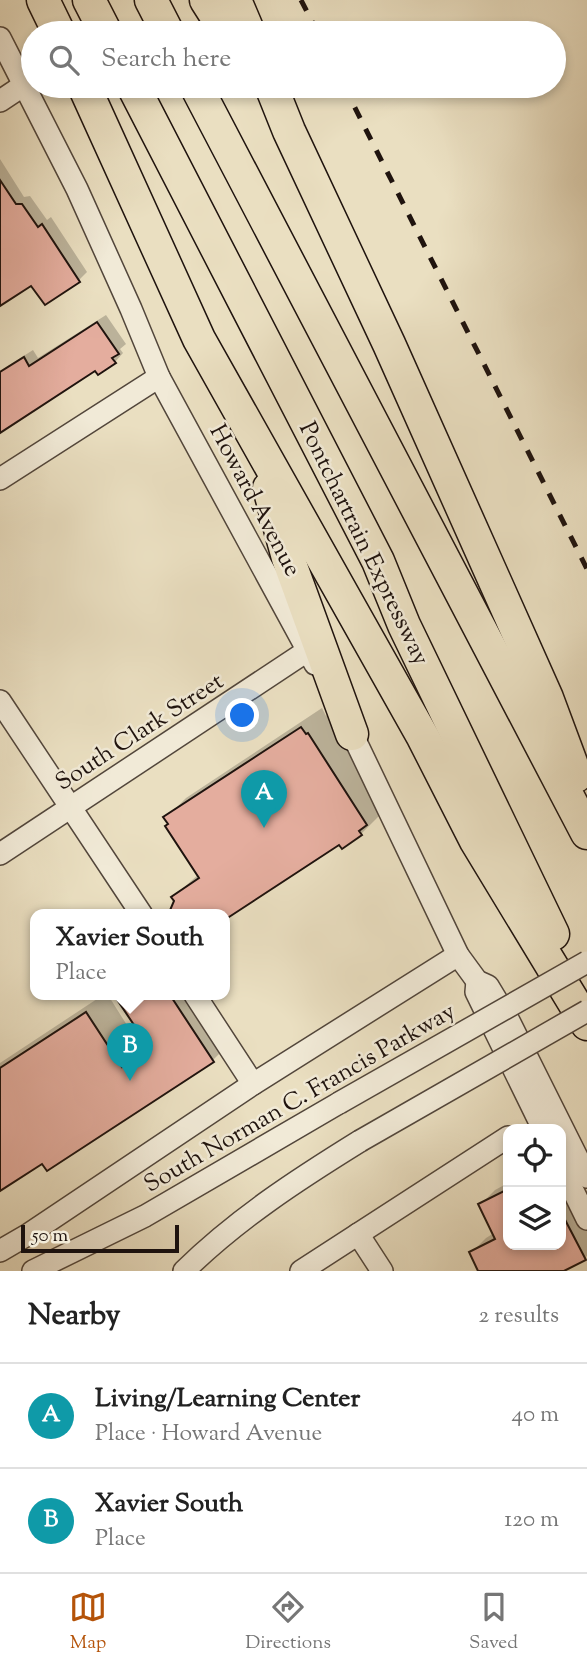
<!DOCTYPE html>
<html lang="en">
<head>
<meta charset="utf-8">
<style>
	:root { --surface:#fff; --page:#f2f2f2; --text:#222; --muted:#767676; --line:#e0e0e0; --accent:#b45309 }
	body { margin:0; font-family:"Sorts Mill Goudy",serif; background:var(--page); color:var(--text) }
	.controls { position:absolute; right:21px; bottom:21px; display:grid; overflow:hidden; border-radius:14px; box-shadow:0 4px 10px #0003 }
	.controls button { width:63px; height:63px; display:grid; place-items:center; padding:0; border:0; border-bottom:2px solid var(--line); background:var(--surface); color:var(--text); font:35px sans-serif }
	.scale { position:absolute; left:21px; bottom:18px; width:158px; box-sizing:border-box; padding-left:7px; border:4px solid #1f130e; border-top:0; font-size:19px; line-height:24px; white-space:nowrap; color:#1f130e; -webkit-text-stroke:5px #f1ead7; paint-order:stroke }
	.you { position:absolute; left:243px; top:716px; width:24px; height:24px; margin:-18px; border:5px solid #fff; border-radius:50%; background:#1a73e8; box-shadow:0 0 0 10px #1a73e833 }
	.badge { display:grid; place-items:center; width:46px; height:46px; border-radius:50%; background:var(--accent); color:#fff; font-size:23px; font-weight:700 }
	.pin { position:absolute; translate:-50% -58px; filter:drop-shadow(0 2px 4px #0008) }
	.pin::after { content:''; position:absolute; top:37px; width:24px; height:21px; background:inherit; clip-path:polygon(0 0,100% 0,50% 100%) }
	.popup { position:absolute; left:30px; top:909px; width:200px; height:91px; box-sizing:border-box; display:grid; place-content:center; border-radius:14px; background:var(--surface); filter:drop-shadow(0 2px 5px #0005); font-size:23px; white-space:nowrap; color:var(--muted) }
	.popup b { font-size:26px; color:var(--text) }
	.popup::after { content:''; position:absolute; left:50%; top:100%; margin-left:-14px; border:14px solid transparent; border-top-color:var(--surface) }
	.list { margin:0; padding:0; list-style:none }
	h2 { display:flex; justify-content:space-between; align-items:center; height:91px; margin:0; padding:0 28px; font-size:30px }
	h2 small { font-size:23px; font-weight:400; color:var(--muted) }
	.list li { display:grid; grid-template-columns:46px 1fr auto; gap:21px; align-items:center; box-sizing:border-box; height:105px; padding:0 28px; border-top:2px solid var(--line) }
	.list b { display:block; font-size:26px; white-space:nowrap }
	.list p { margin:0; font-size:23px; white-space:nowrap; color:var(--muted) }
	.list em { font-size:23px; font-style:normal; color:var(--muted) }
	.icon { flex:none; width:38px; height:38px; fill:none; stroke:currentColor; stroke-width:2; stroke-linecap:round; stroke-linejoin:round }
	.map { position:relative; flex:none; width:587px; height:1271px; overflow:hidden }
	.search { position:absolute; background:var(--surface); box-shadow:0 4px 10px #0003; left:21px; right:21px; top:21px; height:77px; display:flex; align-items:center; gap:18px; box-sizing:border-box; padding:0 24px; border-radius:38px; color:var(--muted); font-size:26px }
	.sheet { height:301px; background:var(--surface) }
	nav { display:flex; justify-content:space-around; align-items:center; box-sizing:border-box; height:98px; border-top:2px solid var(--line); background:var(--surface); font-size:19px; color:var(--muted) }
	nav a { display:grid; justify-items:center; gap:4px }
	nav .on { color:var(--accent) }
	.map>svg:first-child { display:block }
</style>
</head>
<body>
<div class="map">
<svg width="587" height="1271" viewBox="0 0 587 1271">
	<rect width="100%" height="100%" fill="#eadfc1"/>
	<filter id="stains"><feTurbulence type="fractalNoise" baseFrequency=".00286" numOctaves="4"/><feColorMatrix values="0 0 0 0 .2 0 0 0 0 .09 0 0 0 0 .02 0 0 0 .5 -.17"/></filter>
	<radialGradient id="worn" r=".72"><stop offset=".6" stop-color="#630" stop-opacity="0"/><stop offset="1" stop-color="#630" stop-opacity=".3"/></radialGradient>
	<g fill="#0003">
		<polygon points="0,159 24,197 30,196 47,220 51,217 87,272 79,280 32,284 0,281"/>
		<polygon points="106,315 126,344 120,349 123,353 115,362 96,368 0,431 0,371 33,350 38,358"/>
		<polygon points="322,708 326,716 328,714 386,804 381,814 361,834 340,842 220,906 176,901 173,897 199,874 166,818 186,798"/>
		<polygon points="103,995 108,995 142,1049 149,1045 116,995 202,995 232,1041 212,1061 0,1189 0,1063"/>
		<polygon points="561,1168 587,1219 587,1256 560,1271 480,1271 471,1253 486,1238 494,1233 480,1205 495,1190 508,1183 508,1245 561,1245"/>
	</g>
	<g fill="#e4ad9e" stroke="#1f130e" stroke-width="2">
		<polygon points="0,180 16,204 22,204 38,227 42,224 80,282 45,305 31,286 0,306"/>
		<polygon points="97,322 119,354 112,358 116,363 98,375 95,371 0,433 0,372 24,357 29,366"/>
		<polygon points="301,727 306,734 308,733 367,825 359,831 362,835 342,849 339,845 226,919 225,915 168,915 174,901 171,897 199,878 165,826 168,824 163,817"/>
		<polygon points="114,995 170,995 214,1062 47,1171 42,1164 0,1191 0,1068 86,1012 122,1067 150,1049"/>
		<polygon points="508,1189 508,1245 561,1245 561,1212 586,1260 564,1271 478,1271 469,1252 495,1239 478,1204"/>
	</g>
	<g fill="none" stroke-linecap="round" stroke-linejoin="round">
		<g stroke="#52463b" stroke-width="24">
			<g id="minor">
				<polyline points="0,38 77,189 131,309 159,377 315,664"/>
				<polyline points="0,101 24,85"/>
				<polyline points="0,479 159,377"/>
				<polyline points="0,701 142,915"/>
				<polyline points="347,723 458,955 477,981 488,986 508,1019 587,1177"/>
				<polyline points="0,854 307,651"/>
				<polyline points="477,981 476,992 543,1129"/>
				<polyline points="195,995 253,1084"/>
				<polyline points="561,1166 587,1219"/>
				<polyline points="358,1234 382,1271"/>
				<polyline points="0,1251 29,1234 253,1084 458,955"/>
				<polyline points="33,1271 145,1216 339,1103"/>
				<path d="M184,1271C237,1219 297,1180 360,1141"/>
				<polyline points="301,1271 508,1137"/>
			</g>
		</g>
		<g stroke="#1f130e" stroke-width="35">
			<g id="highway">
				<polyline points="43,0 59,33"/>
				<polyline points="89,0 106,33"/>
				<polyline points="151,0 168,33"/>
				<polyline points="206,0 227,33"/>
				<polyline points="235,0 249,33"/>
				<polyline points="84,86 199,339 423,737 476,841 587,1024"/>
				<polyline points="133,86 378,561 404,625 553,934"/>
				<polyline points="196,86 587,833"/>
				<polyline points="271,86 289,131 389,344 547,698 576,776"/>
				<polyline points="269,488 288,558 352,734"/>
			</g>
		</g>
		<use href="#minor" stroke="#f1ead7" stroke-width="21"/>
		<use href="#highway" stroke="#eadfc1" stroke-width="32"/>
		<g stroke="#1f130e" stroke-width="5" stroke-dasharray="12 12" stroke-linecap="butt">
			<polyline points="301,0 318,33"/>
			<polyline points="344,86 587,569"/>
		</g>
		<g stroke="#52463b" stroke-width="24" stroke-linecap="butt">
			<g id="minor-bridge">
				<polyline points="339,1103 587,962"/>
				<polyline points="360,1141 587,1011"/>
			</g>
		</g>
		<use href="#minor-bridge" stroke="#f1ead7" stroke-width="21"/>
	</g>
	<g text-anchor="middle" stroke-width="5" stroke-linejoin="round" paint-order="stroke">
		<g font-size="24" fill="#1f130e" stroke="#f1ead7">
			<text transform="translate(256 500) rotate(62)" y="8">Howard Avenue</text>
			<text transform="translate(365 543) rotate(64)" y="8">Pontchartrain Expressway</text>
			<text transform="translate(139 731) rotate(-33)" y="8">South Clark Street</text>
			<text transform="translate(299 1097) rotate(-30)" y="8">South Norman C. Francis Parkway</text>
		</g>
	</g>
	<rect width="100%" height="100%" filter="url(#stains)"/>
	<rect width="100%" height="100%" fill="url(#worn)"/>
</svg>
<div class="controls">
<button><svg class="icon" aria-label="locate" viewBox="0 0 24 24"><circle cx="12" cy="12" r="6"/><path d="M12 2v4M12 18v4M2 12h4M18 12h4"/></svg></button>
<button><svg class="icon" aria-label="layers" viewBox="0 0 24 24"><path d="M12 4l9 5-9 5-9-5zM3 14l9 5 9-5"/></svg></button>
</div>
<div class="scale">50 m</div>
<div class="you"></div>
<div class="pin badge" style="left:264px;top:828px;background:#0f9aa8">A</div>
<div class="pin badge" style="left:130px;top:1081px;background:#0f9aa8">B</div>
<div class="popup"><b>Xavier South</b>Place</div>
<div class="search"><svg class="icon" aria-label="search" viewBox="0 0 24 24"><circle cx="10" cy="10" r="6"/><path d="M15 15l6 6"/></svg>Search here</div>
</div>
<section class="sheet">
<h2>Nearby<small>2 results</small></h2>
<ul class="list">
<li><span class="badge" style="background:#0f9aa8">A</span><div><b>Living/Learning Center</b><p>Place · Howard Avenue</p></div><em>40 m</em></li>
<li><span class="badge" style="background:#0f9aa8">B</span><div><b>Xavier South</b><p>Place</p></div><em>120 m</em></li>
</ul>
</section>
<nav>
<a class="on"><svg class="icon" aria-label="map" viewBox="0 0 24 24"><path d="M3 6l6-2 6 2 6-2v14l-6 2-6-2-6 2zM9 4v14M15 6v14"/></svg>Map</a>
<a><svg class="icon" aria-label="directions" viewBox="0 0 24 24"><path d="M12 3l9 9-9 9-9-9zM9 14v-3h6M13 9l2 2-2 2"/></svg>Directions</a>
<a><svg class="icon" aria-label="saved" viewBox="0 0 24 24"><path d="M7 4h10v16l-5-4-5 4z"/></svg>Saved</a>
</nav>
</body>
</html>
